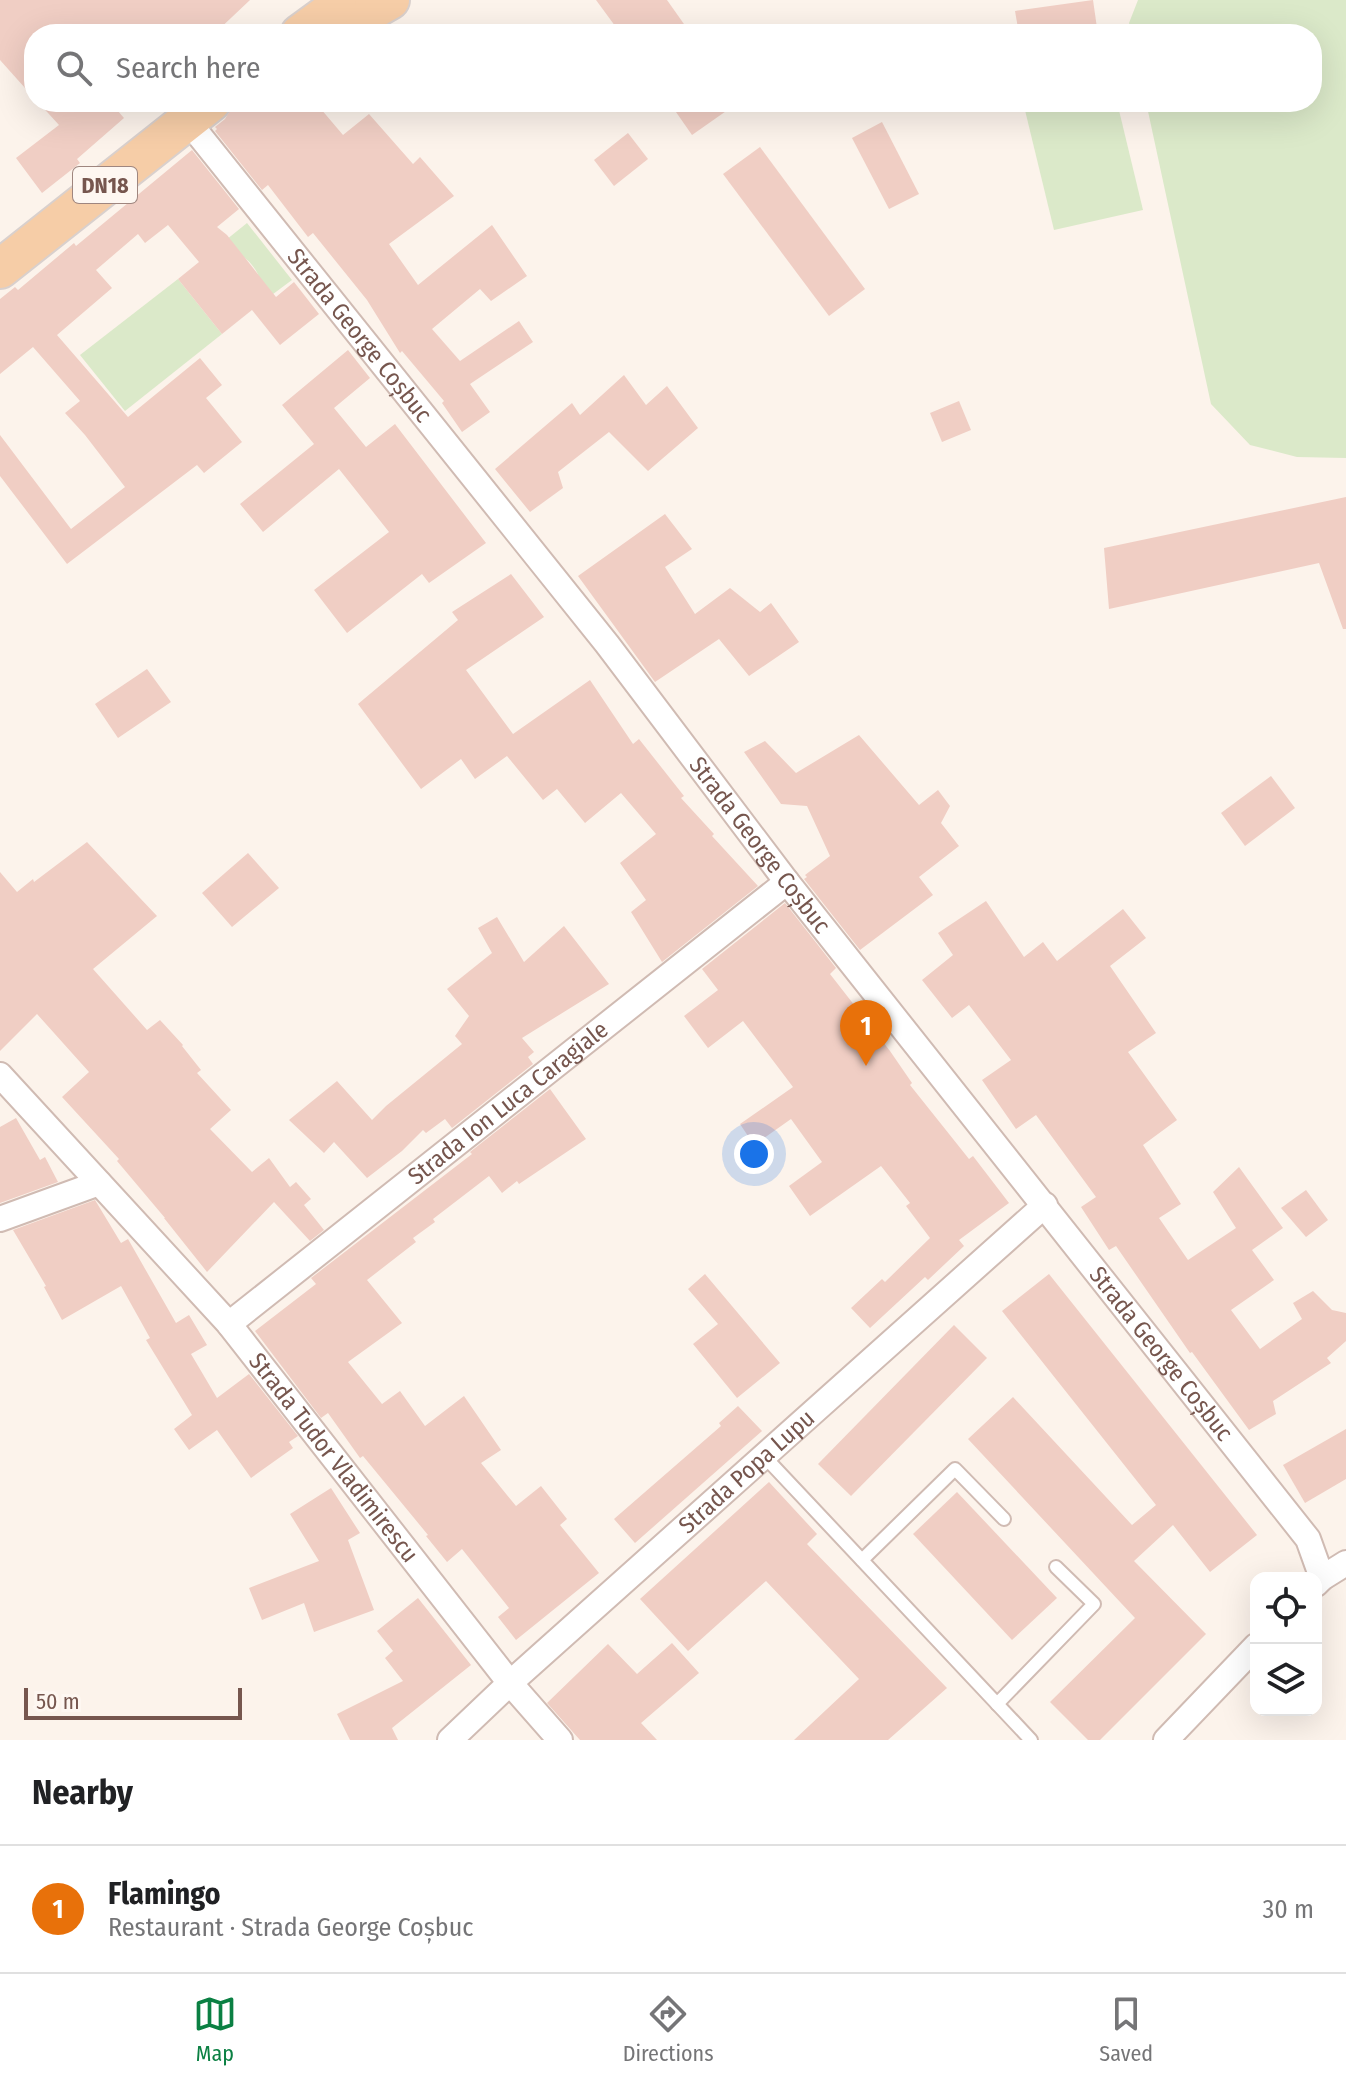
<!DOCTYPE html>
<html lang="en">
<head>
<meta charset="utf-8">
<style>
	:root { --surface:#fff; --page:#f2f2f2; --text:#202124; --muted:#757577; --line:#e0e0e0; --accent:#0b8043 }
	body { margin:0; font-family:"Fira Sans Condensed",sans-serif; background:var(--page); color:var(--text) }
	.controls { position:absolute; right:24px; bottom:24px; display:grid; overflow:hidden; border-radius:16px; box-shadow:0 8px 32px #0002 }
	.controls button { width:72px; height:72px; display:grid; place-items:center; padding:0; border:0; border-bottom:2px solid var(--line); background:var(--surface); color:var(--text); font:40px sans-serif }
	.scale { position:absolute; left:24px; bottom:20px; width:218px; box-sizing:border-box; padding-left:8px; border:4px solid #76564e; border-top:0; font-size:22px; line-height:28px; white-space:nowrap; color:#76564e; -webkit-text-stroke:6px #fef7f1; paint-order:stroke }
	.you { position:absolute; left:754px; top:1154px; width:28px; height:28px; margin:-20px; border:6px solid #fff; border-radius:50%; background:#1a73e8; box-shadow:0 0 0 12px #1a73e833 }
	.badge { display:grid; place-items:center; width:52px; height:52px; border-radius:50%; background:var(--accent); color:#fff; font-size:26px; font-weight:700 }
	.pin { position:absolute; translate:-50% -66px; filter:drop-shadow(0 2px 4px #0008) }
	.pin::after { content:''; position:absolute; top:42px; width:28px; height:24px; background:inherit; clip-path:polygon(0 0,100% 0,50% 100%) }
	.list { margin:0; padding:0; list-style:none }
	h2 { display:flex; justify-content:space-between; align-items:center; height:104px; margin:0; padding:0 32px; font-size:34px }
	h2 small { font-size:26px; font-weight:400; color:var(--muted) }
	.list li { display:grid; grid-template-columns:52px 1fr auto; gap:24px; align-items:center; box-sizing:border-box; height:128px; padding:0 32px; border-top:2px solid var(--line) }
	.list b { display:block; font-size:30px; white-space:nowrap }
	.list p { margin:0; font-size:26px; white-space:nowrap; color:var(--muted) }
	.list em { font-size:26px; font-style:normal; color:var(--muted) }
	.icon { flex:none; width:44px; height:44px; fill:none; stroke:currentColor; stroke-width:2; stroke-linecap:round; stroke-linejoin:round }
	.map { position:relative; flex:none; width:1346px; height:1740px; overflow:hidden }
	.search { position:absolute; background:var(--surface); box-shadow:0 8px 32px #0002; left:24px; right:24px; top:24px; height:88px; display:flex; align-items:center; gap:20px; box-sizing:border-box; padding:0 28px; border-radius:32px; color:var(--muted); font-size:30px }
	.sheet { height:232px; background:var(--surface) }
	nav { display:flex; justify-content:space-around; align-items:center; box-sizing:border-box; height:112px; border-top:2px solid var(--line); background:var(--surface); font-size:22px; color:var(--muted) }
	nav a { display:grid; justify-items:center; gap:4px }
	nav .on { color:var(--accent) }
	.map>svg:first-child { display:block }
</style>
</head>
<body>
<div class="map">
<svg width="1346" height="1740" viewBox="0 0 1346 1740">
	<rect width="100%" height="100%" fill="#fcf3eb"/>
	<g fill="#dbe9c9">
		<polygon points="1138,0 1346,0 1346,458 1297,457 1250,445 1211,404 1146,102 1312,102 1312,34 1132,34 1129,23"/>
		<polygon points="1023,102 1117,102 1143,210 1054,230"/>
		<path d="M247,223L292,280L265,300C259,266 251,259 221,244Z"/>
		<polygon points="178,279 222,334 125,411 80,355"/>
	</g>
	<g fill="#f0cec4">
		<polygon points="0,0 250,0 214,34 34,34 34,98 0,60"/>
		<polygon points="596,0 667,0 691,34 621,34"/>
		<polygon points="1093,0 1097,28 1057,34 1019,34 1015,11"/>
		<polygon points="38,102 110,102 124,118 77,159 80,163 42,193 16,158 59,125"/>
		<polygon points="238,102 315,102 343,135 369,114 413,164 420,157 454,196 389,244 418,285 492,225 527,276 491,301 480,289 432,329 460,361 519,321 533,342 470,384 490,412 462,432 442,403 444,401 402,351 400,353 367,300 313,233 308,237 268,185 262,190 215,131 217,129 215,127 225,119 232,107"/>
		<polygon points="669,102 739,102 692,135"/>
		<polygon points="882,122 919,194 889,209 852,138"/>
		<polygon points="628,133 648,159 614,186 594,160"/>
		<polygon points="760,147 865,289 829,316 723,174"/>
		<polygon points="192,150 239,209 217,227 227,235 276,297 294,282 319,314 280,345 252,310 222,334 178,279 199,262 168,225 145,243 138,234 96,270 112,288 57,335 128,417 200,358 222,385 206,398 242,442 204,473 197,465 67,564 0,476 0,435 71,529 125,487 85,435 65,413 80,401 33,347 0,374 0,299 15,287 18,290 74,243 76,246"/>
		<polygon points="348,350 370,378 334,408 366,447 395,424 486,543 429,583 422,574 347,633 314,590 389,532 339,469 263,532 240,504 314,444 282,405"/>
		<polygon points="624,375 646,405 667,386 698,428 648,471 609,432 558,472 563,488 530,512 495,469 572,403 580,415"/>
		<polygon points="959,401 971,430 942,442 930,413"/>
		<polygon points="1346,497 1346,629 1343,629 1319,563 1109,609 1104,548"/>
		<polygon points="665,514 692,549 665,567 695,614 730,588 760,612 771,603 799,642 749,676 719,639 655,682 578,576"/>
		<polygon points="511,574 544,617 466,670 513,734 590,680 633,744 639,739 684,796 681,798 714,834 712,836 758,886 662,962 631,912 646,900 620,863 656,834 621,793 585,823 557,789 543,800 507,756 475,779 461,759 421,789 358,704 458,620 452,612"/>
		<polygon points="147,669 171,702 118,738 95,704"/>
		<polygon points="859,735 919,805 938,790 950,806 941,823 959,846 919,877 933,895 860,950 804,879 807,877 805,875 830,856 807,806 781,804 744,752 765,741 796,773"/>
		<polygon points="1271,776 1295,808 1245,846 1221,813"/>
		<polygon points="87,842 157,916 93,969 147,1030 160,1020 183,1045 182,1046 201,1070 197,1073 231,1110 210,1129 252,1172 269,1158 290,1187 296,1182 311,1199 304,1205 324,1230 310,1241 274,1202 207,1272 164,1218 165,1218 117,1161 119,1159 62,1097 89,1072 37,1014 0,1051 0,872 17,892 33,879 34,882"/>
		<polygon points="248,853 279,888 232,927 202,893"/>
		<polygon points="986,901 1024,957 1043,942 1057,961 1123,909 1146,938 1110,966 1156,1033 1128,1052 1177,1120 1143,1145 1181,1204 1159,1218 1188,1260 1236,1228 1213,1192 1239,1167 1283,1228 1252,1250 1274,1280 1231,1310 1260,1349 1302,1319 1293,1303 1313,1291 1332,1310 1346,1313 1346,1341 1327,1358 1331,1363 1273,1401 1276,1414 1249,1430 1192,1352 1190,1353 1116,1246 1109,1250 1081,1207 1096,1197 1036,1115 1016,1129 982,1080 1011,1060 969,1005 952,1018 922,980 953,955 938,933"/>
		<polygon points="785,903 836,968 830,974 890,1051 912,1083 910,1085 969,1159 973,1156 1009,1203 959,1240 964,1246 928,1280 925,1277 870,1328 851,1308 882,1279 885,1282 930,1238 906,1206 910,1203 881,1166 810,1216 789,1186 822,1162 791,1119 754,1145 740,1124 793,1087 743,1021 708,1048 684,1016 718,990 702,969"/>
		<polygon points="497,917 524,962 564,926 609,984 522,1038 534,1052 528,1057 533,1064 452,1128 445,1119 426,1133 423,1130 402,1151 367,1178 334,1142 324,1153 289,1120 337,1081 372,1120 386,1106 462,1044 455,1036 469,1016 447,989 492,953 478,928"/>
		<polygon points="550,1089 586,1139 519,1184 517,1181 502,1193 489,1176 433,1219 435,1222 413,1238 416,1242 367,1280 402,1323 348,1362 382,1404 400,1391 425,1426 464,1396 501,1450 481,1463 516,1506 541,1486 567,1519 560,1525 599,1573 516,1640 498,1617 509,1608 462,1549 447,1562 426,1536 428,1535 363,1456 360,1458 328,1413 321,1418 255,1331 316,1284 311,1278 472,1154 470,1152"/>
		<polygon points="16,1118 40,1160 45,1157 58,1182 0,1203 0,1127"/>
		<polygon points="1306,1190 1328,1220 1306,1237 1281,1208"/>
		<polygon points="95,1200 121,1243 128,1239 176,1323 189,1315 207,1345 191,1354 217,1398 249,1374 298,1436 289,1442 293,1448 251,1478 217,1430 189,1450 174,1429 192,1415 146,1340 150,1338 121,1286 62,1320 44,1287 46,1286 13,1230"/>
		<polygon points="705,1274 780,1363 737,1398 693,1344 718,1324 688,1289"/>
		<polygon points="1049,1274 1257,1535 1210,1572 1173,1525 1134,1561 1206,1634 1100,1740 1088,1740 1050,1702 1135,1618 968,1439 1013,1397 1132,1525 1156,1505 1002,1311"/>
		<polygon points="954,1325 987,1358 851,1496 818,1464"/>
		<polygon points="738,1406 762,1431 635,1543 614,1519 721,1426 719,1423"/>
		<polygon points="1346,1429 1346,1479 1305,1503 1283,1465"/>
		<polygon points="769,1482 817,1534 807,1544 947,1688 888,1740 794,1740 859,1679 766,1581 688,1651 640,1599"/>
		<polygon points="331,1488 360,1533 348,1540 374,1610 314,1632 304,1603 262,1620 249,1588 319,1561 290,1514"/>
		<polygon points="957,1492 1057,1598 1012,1640 913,1534"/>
		<polygon points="418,1598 471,1665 392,1728 398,1740 350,1740 337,1714 403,1681 385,1658 393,1651 377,1631"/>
		<polygon points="672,1643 699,1673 641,1723 657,1740 580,1740 547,1703 608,1644 637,1674"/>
	</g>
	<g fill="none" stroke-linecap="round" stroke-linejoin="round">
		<g stroke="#d0bbb3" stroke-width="16">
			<g id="service">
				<polyline points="764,1456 1031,1740"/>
				<polyline points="862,1560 955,1469 1004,1519"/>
				<polyline points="997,1704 1094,1604 1056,1567"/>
			</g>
		</g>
		<g stroke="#d0bbb3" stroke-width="28">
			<g id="minor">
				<path id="s1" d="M187,120L607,644L787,882L1308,1539L1322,1578"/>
				<path id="s2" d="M0,1075L229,1324L510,1683L560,1740"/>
				<polyline points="0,1219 99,1183"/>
				<path id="s3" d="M229,1324L787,882"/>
				<polyline points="1316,1584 1322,1578 1346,1563"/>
				<path id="s4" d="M450,1740L510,1683L1045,1205"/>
				<polyline points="1166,1740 1256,1646"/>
			</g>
		</g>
		<g stroke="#d9d0cd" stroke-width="42">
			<g id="primary">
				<polyline points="330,12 376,8 390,0"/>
				<polyline points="300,34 330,12 337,0"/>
				<polyline points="0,269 211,102"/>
			</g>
		</g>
		<use href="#service" stroke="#fff" stroke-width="12"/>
		<use href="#minor" stroke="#fff" stroke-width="24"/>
		<use href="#primary" stroke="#f6cda7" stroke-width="38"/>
	</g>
	<g text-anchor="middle" stroke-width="6" stroke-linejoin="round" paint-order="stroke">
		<rect fill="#fef7f1" stroke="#9f867f" stroke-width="2" x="73" y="167" width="64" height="36" rx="6"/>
		<g font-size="22" font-weight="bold" fill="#76564e">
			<text x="105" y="193">DN18</text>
		</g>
		<g font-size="24" fill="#76564e" stroke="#fef7f1">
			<text dy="8" stroke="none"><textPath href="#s1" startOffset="276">Strada George Coșbuc</textPath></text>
			<text dy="8" stroke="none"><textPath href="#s1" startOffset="924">Strada George Coșbuc</textPath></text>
			<text dy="8" stroke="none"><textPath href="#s3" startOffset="356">Strada Ion Luca Caragiale</textPath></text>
			<text dy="8" stroke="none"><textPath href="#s1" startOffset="1572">Strada George Coșbuc</textPath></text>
			<text dy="8" stroke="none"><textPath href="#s2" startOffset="508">Strada Tudor Vladimirescu</textPath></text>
			<text dy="8" stroke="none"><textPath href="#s4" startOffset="400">Strada Popa Lupu</textPath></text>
		</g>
	</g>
</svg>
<div class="controls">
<button><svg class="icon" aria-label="locate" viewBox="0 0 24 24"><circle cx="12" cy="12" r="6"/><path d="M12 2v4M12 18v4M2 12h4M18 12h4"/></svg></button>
<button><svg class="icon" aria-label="layers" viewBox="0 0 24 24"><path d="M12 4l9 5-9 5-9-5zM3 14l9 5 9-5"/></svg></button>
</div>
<div class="scale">50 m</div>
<div class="you"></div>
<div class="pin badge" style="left:866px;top:1066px;background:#e8710a">1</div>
<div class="search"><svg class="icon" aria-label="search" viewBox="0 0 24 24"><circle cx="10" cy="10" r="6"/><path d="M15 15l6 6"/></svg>Search here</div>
</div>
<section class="sheet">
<h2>Nearby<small></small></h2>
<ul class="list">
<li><span class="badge" style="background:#e8710a">1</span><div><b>Flamingo</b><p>Restaurant · Strada George Coșbuc</p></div><em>30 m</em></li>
</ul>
</section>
<nav>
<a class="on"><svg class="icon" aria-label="map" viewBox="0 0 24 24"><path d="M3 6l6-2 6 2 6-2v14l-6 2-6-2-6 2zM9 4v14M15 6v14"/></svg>Map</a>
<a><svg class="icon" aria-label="directions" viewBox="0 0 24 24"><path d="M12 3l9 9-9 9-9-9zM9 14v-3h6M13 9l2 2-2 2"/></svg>Directions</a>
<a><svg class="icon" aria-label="saved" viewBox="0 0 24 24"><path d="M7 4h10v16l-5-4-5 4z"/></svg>Saved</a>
</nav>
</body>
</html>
